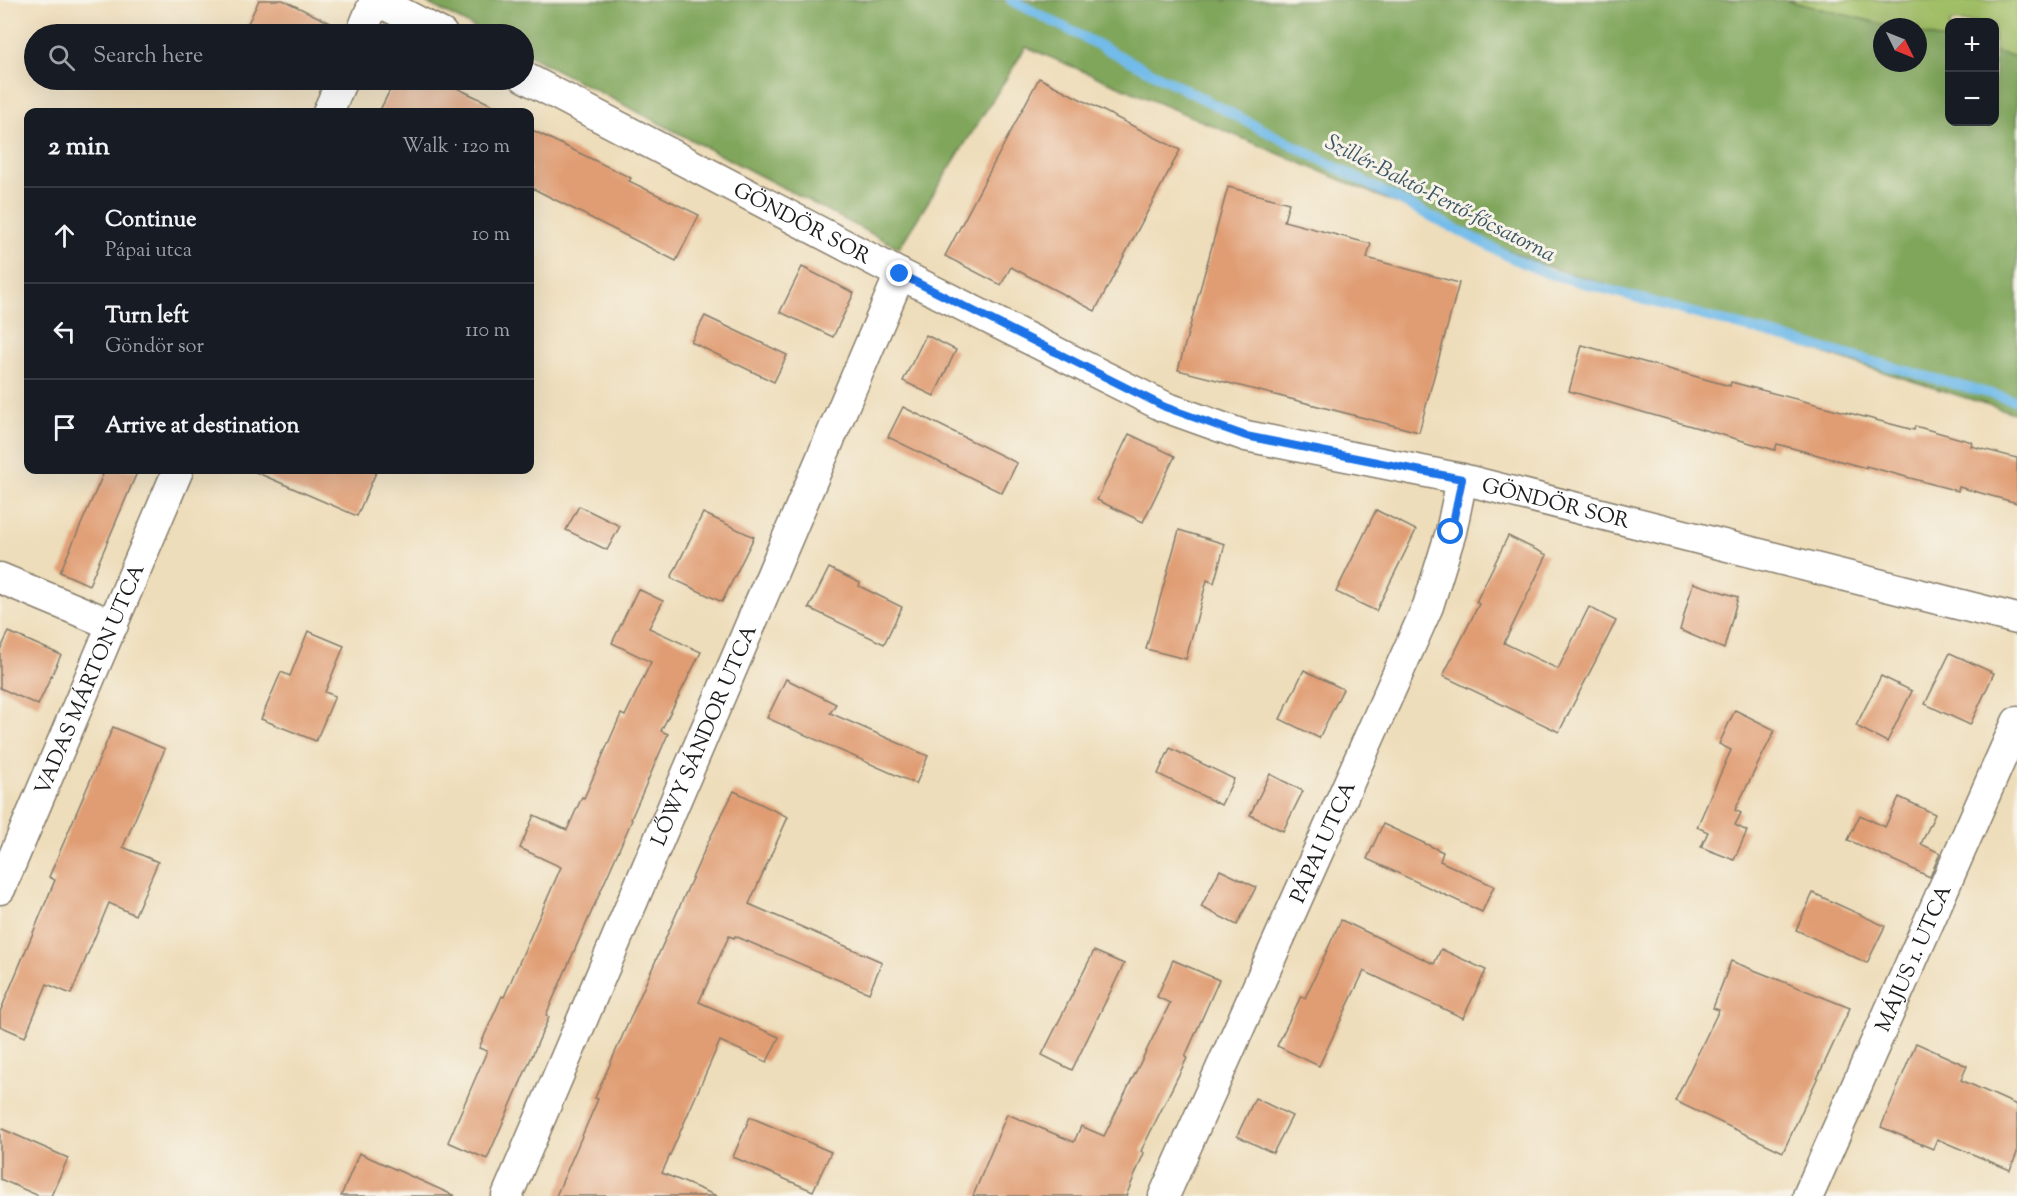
<!DOCTYPE html>
<html lang="en">
<head>
<meta charset="utf-8">
<style>
	:root { --surface:#171b24; --page:#242831; --text:#f1f3f6; --muted:#9ea1a6; --line:#363941 }
	body { margin:0; font-family:"Sorts Mill Goudy",serif; background:var(--page); color:var(--text) }
	.controls { position:absolute; right:18px; top:18px; display:grid; overflow:hidden; border-radius:12px; box-shadow:0 6px 24px #0002 }
	.controls button { width:54px; height:54px; display:grid; place-items:center; padding:0; border:0; border-bottom:2px solid var(--line); background:var(--surface); color:var(--text); font:30px sans-serif }
	.compass { position:absolute; left:1873px; top:18px; width:54px; height:54px; border-radius:50%; background:var(--surface); box-shadow:0 6px 24px #0002; rotate:133deg }
	.stop { position:absolute; width:18px; height:18px; margin:-14px; border:4px solid #1a73e8; border-radius:50%; background:#fff }
	.stop.end { background:#1a73e8; border-color:#fff; box-shadow:0 2px 6px #0008 }
	.list { margin:0; padding:0; list-style:none }
	h2 { display:flex; justify-content:space-between; align-items:center; height:78px; margin:0; padding:0 24px; font-size:26px }
	h2 small { font-size:20px; font-weight:400; color:var(--muted) }
	.list li { display:grid; grid-template-columns:39px 1fr auto; gap:18px; align-items:center; box-sizing:border-box; height:96px; padding:0 24px; border-top:2px solid var(--line) }
	.list b { display:block; font-size:22px; white-space:nowrap }
	.list p { margin:0; font-size:20px; white-space:nowrap; color:var(--muted) }
	.list em { font-size:20px; font-style:normal; color:var(--muted) }
	.icon { flex:none; width:33px; height:33px; fill:none; stroke:currentColor; stroke-width:2; stroke-linecap:round; stroke-linejoin:round }
	.map { position:relative; flex:none; width:2017px; height:1196px; overflow:hidden }
	.search { position:absolute; background:var(--surface); box-shadow:0 6px 24px #0002; left:24px; top:24px; width:510px; height:66px; display:flex; align-items:center; gap:15px; box-sizing:border-box; padding:0 21px; border-radius:33px; color:var(--muted); font-size:22px }
	.panel { position:absolute; background:var(--surface); box-shadow:0 6px 24px #0002; left:24px; top:108px; width:510px; height:366px; border-radius:12px }
	.map>svg:first-child { display:block }
</style>
</head>
<body>
<div class="map">
<svg width="2017" height="1196" viewBox="0 0 2017 1196">
	<rect width="100%" height="100%" fill="#f7f3e8"/>
	<filter id="ink" filterUnits="userSpaceOnUse"><feTurbulence type="fractalNoise" baseFrequency=".0167" numOctaves="2"/><feDisplacementMap in="SourceGraphic" scale="12" xChannelSelector="R" yChannelSelector="G"/><feConvolveMatrix kernelMatrix="1 2 1 2 8 2 1 2 1" color-interpolation-filters="sRGB"/></filter>
	<filter id="wash" filterUnits="userSpaceOnUse"><feTurbulence type="fractalNoise" baseFrequency=".008" numOctaves="4" result="noise"/><feDisplacementMap in="SourceGraphic" scale="24" xChannelSelector="R" yChannelSelector="G"/><feGaussianBlur stdDeviation="1.35" result="paint"/><feColorMatrix in="noise" values="0 0 0 0 0 0 0 0 0 0 0 0 0 0 0 0 0 1.4 0 .05"/><feComposite in="paint" operator="in"/></filter>
	<g filter="url(#wash)">
		<rect width="100%" height="100%" fill="#eeddba"/>
		<polygon fill="#a1bf66" stroke="#5e6e41" stroke-width="1.5" points="1784,0 2017,0 2017,57 1995,52 1994,22 1950,22 1949,41 1918,33 1918,27 1894,27"/>
		<polygon fill="#80a65b" stroke="#4e613c" stroke-width="1.5" points="421,0 1784,0 1894,27 1882,27 1882,63 1918,63 1918,33 1949,41 1950,122 1994,122 1995,52 2017,57 2017,414 1540,264 1026,47 899,248 524,53 524,34 487,34"/>
		<g fill="none" stroke-linecap="round" stroke-linejoin="round">
			<polyline stroke="#72bbea" stroke-width="10" points="1011,0 1516,260 1546,273 2017,401"/>
		</g>
		<g id="blocks">
			<g fill="#e09c72">
				<polygon points="259,0 283,0 345,30 344,34 243,34"/>
				<polygon points="1039,78 1180,150 1095,311 1011,267 1001,285 945,256"/>
				<polygon points="395,80 440,80 507,112 379,112"/>
				<polygon points="530,129 631,178 629,181 699,215 676,261 530,187"/>
				<polygon points="1228,187 1289,203 1284,221 1371,244 1367,258 1459,283 1419,432 1178,370"/>
				<polygon points="802,267 854,293 833,337 780,312"/>
				<polygon points="705,316 787,355 774,382 691,342"/>
				<polygon points="926,335 956,350 934,396 903,381"/>
				<polygon points="1582,345 1730,386 1731,382 1914,430 1915,426 1972,442 1971,446 2017,458 2017,503 1959,487 1958,491 1866,466 1866,468 1777,444 1775,450 1569,391"/>
				<polygon points="903,407 1017,463 1002,493 888,437"/>
				<polygon points="1129,434 1175,456 1143,522 1097,500"/>
				<polygon points="105,470 138,470 89,585 60,572"/>
				<polygon points="251,470 377,470 357,516"/>
				<polygon points="579,506 620,526 607,550 566,530"/>
				<polygon points="1376,510 1416,530 1376,611 1336,592"/>
				<polygon points="703,513 754,537 722,602 671,578"/>
				<polygon points="1179,530 1225,544 1214,583 1207,580 1186,659 1146,649"/>
				<polygon points="1508,536 1547,555 1504,643 1558,669 1589,607 1616,621 1559,732 1443,676 1479,604 1476,602"/>
				<polygon points="829,568 860,583 859,586 902,607 884,644 809,608"/>
				<polygon points="1693,583 1738,597 1724,649 1680,630"/>
				<polygon points="638,589 663,601 649,628 701,652 661,731 668,734 631,819 632,820 546,1015 549,1017 487,1159 448,1142 487,1051 479,1048 502,996 504,997 561,867 520,848 534,815 567,830 582,797 584,798 621,714 625,716 651,662 612,643"/>
				<polygon points="308,631 344,646 325,692 335,696 316,741 261,719 281,672 290,676"/>
				<polygon points="9,632 61,655 38,705 0,688 0,650"/>
				<polygon points="1950,653 1994,673 1970,725 1925,704"/>
				<polygon points="1304,670 1343,689 1319,738 1280,719"/>
				<polygon points="1881,676 1912,691 1887,742 1856,726"/>
				<polygon points="786,679 836,704 830,713 928,756 916,784 767,718"/>
				<polygon points="1735,710 1775,730 1735,810 1741,813 1735,825 1747,831 1734,860 1701,847 1708,832 1697,827 1731,750 1719,744"/>
				<polygon points="113,727 165,749 123,847 158,862 135,915 109,903 71,994 47,984 25,1037 0,1026 0,1012 55,880 49,877"/>
				<polygon points="1170,748 1234,779 1221,805 1158,774"/>
				<polygon points="1270,774 1303,791 1283,831 1250,815"/>
				<polygon points="734,791 788,817 749,904 882,962 869,993 735,936 734,938 729,936 699,1002 779,1037 767,1062 720,1041 662,1173 717,1196 556,1196 598,1099 595,1098 709,840"/>
				<polygon points="1899,797 1935,814 1921,844 1940,853 1930,877 1848,840 1860,815 1885,827"/>
				<polygon points="1383,824 1443,852 1440,861 1494,886 1482,912 1367,859"/>
				<polygon points="1220,870 1256,887 1237,925 1201,907"/>
				<polygon points="1813,893 1885,926 1867,963 1796,930"/>
				<polygon points="1341,920 1434,964 1441,949 1486,970 1463,1018 1364,971 1319,1066 1277,1046 1301,996 1305,998"/>
				<polygon points="1094,951 1124,964 1072,1070 1042,1055"/>
				<polygon points="1173,960 1219,980 1185,1057 1187,1058 1141,1151 1144,1153 1126,1196 973,1196 1007,1114 1074,1142 1081,1126 1104,1136 1170,1003 1157,997"/>
				<polygon points="1731,961 1850,1008 1783,1152 1675,1101 1719,1010 1713,1008"/>
				<polygon points="1916,1043 1967,1066 1961,1080 2017,1105 2017,1153 2010,1170 1937,1139 1933,1149 1881,1127"/>
				<polygon points="1255,1098 1292,1116 1273,1153 1237,1136"/>
				<polygon points="750,1117 831,1152 813,1191 733,1157"/>
				<polygon points="0,1128 68,1158 51,1196 39,1196 0,1179"/>
				<polygon points="359,1153 455,1196 341,1196"/>
			</g>
		</g>
	</g>
	<g filter="url(#ink)">
		<use href="#blocks" fill-opacity="0" stroke="#857c6b" stroke-width="1.5"/>
		<g fill="none" stroke-linecap="round" stroke-linejoin="round">
			<g stroke="#857c6b" stroke-width="33">
				<g id="street">
					<polyline points="376,0 442,34"/>
					<polyline points="361,34 375,0"/>
					<path id="s1" d="M524,77L900,274L1165,407L1246,436L1462,479L2017,619"/>
					<polyline points="328,112 342,80"/>
					<polyline points="0,578 113,625"/>
					<path id="s2" d="M0,889L178,470"/>
					<path id="s3" d="M507,1196L900,274"/>
					<path id="s4" d="M1164,1196L1428,606L1451,532L1462,479"/>
					<path id="s5" d="M1808,1196L2017,722"/>
				</g>
			</g>
			<use href="#street" stroke="#fff" stroke-width="30"/>
		</g>
	</g>
	<g fill="none" stroke-linecap="round" stroke-linejoin="round" filter="url(#ink)">
		<polyline stroke="#1a73e8" stroke-width="8" points="900,274 1165,407 1246,436 1462,479 1451,532"/>
	</g>
	<g text-anchor="middle" stroke-width="6" stroke-linejoin="round" paint-order="stroke">
		<g font-size="21" fill="#1c1c1c" stroke="#f7f3e8">
			<text dy="7" stroke="none"><textPath href="#s1" startOffset="314">GÖNDÖR SOR</textPath></text>
			<text dy="7" stroke="none"><textPath href="#s1" startOffset="1124">GÖNDÖR SOR</textPath></text>
			<text dy="7" stroke="none"><textPath href="#s2" startOffset="228">VADAS MÁRTON UTCA</textPath></text>
			<text dy="7" stroke="none"><textPath href="#s3" startOffset="501">LŐWY SÁNDOR UTCA</textPath></text>
			<text dy="7" stroke="none"><textPath href="#s4" startOffset="388">PÁPAI UTCA</textPath></text>
			<text dy="7" stroke="none"><textPath href="#s5" startOffset="260">MÁJUS 1. UTCA</textPath></text>
		</g>
		<g font-size="22" font-style="italic" fill="#3a5464" stroke="#f7f3e8">
			<text transform="translate(1441 197) rotate(27)" y="8">Szillér-Baktó-Fertő-főcsatorna</text>
		</g>
	</g>
</svg>
<div class="controls">
<button>+</button>
<button>−</button>
</div>
<svg class="compass" viewBox="-18 -18 36 36"><path d="M0-13l5 13h-10z" fill="#e53935"/><path d="M0 13l5-13h-10z" fill="#9ea1a6"/></svg>
<div class="stop" style="left:1451px;top:532px"></div>
<div class="stop end" style="left:900px;top:274px"></div>
<div class="search"><svg class="icon" aria-label="search" viewBox="0 0 24 24"><circle cx="10" cy="10" r="6"/><path d="M15 15l6 6"/></svg>Search here</div>
<section class="panel">
<h2>2 min<small>Walk · 120 m</small></h2>
<ul class="list">
<li><svg class="icon" aria-label="ahead" viewBox="0 0 24 24"><path d="M12 20V5M6 11l6-6 6 6"/></svg><div><b>Continue</b><p>Pápai utca</p></div><em>10 m</em></li>
<li><svg class="icon" aria-label="left" viewBox="0 0 24 24"><path d="M17 20v-9H6M10 6l-5 5 5 5"/></svg><div><b>Turn left</b><p>Göndör sor</p></div><em>110 m</em></li>
<li><svg class="icon" aria-label="arrive" viewBox="0 0 24 24"><path d="M6 21V4h12l-3 4 3 4H6"/></svg><div><b>Arrive at destination</b></div></li>
</ul>
</section>
</div>
</body>
</html>
